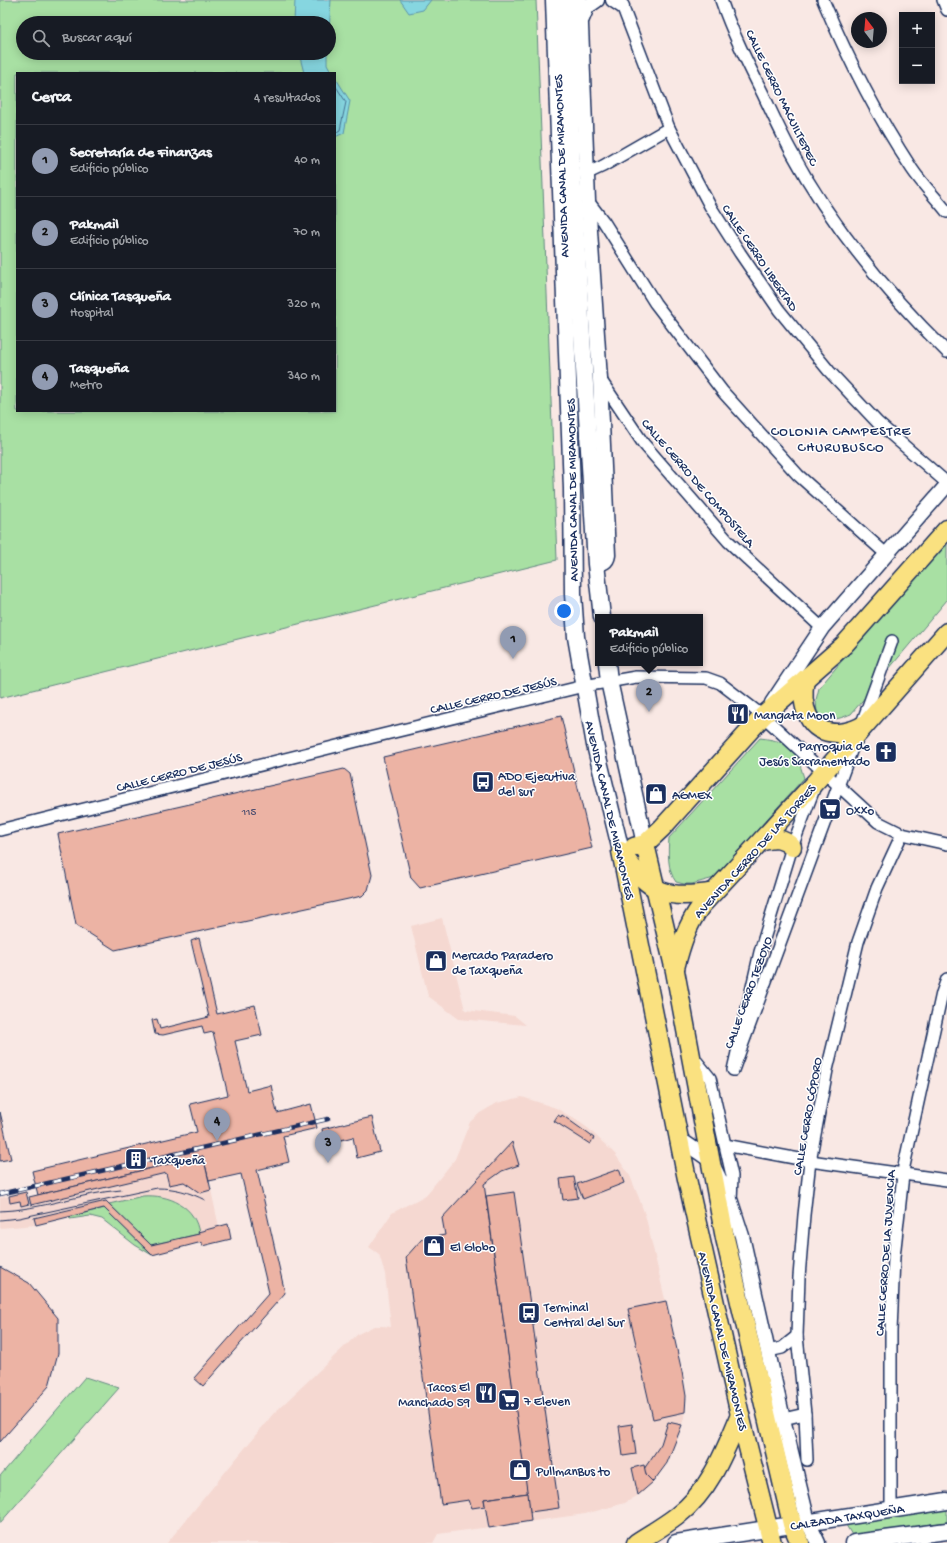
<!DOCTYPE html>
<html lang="es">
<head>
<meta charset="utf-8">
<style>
	:root { --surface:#171b24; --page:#242831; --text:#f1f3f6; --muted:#9ea1a6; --line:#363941; --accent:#919bb2 }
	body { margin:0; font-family:"Gochi Hand",sans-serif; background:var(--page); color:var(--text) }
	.controls { position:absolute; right:12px; top:12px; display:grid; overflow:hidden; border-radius:0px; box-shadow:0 2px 10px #0003 }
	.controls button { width:36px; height:36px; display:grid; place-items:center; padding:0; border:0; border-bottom:1px solid var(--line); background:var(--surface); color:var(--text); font:20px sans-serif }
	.compass { position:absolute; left:851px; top:12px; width:36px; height:36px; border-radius:50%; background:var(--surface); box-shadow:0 2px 10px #0003; rotate:344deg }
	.you { position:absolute; left:564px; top:611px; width:14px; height:14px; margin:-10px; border:3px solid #fff; border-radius:50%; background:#1a73e8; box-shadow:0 0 0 6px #1a73e833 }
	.badge { display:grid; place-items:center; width:26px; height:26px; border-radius:50%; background:var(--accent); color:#111; font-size:13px; font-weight:700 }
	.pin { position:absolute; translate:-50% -33px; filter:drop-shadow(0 1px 2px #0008) }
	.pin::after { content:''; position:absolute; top:21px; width:14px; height:12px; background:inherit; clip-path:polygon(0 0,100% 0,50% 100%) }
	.popup { position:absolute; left:595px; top:614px; width:108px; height:52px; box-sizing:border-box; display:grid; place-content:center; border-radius:0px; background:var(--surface); filter:drop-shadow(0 1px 3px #0005); font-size:13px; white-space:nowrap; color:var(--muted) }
	.popup b { font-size:15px; color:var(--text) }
	.popup::after { content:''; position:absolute; left:50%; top:100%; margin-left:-8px; border:8px solid transparent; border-top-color:var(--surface) }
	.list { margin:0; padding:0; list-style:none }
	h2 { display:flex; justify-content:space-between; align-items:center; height:52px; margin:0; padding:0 16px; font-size:17px }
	h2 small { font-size:13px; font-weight:400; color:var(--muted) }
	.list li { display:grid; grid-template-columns:26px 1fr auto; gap:12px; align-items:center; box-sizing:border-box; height:72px; padding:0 16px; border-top:1px solid var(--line) }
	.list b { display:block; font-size:15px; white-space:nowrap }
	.list p { margin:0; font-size:13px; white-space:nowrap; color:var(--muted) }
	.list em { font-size:13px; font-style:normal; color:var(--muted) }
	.icon { flex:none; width:22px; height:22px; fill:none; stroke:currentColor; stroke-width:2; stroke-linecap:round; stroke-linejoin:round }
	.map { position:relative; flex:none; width:947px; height:1543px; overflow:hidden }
	.search { position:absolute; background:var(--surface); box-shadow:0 2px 10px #0003; left:16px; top:16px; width:320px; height:44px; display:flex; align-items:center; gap:10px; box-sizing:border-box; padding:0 14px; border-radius:22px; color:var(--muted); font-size:15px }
	.panel { position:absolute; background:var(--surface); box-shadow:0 2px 10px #0003; left:16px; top:72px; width:320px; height:340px; border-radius:0px }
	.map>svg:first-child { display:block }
</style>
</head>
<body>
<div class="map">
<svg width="947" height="1543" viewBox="0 0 947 1543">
	<rect width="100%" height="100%" fill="#f9e8e4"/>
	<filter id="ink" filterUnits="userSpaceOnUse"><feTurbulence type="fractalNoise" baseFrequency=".025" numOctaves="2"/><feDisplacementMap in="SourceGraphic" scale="8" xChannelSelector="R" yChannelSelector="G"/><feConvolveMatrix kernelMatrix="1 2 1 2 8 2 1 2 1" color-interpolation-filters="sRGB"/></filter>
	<g filter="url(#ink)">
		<g fill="#f5d8d1">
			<polygon points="442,918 465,1010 515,1016 526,1025 459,1019 428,996 411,926"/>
			<polygon points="522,1097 556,1108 578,1121 589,1129 615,1154 630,1176 639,1198 646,1218 682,1372 686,1396 684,1418 677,1439 667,1463 653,1482 642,1493 625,1503 607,1508 585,1514 438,1534 433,1543 167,1543 273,1414 358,1334 374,1326 383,1326 391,1327 385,1274 379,1254 369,1247 392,1213 426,1195 455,1159 470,1122 480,1113 497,1103"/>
			<polygon points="166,1173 169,1185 184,1182 200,1193 211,1190 219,1227 198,1232 196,1220 183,1205 167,1198 153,1196 143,1196 109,1204 106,1201 34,1218 36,1225 0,1228 0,1198 9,1196 11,1203 20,1201 21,1206 31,1204"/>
		</g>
		<g fill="#a8e0a3" stroke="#628880" fill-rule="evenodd">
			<path d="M0,0H536L557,560L0,698ZM23,23H329V53H23ZM17,73H335V411H17Z"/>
			<path d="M947,542V600L851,714C836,720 830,722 817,713L816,700L819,688L941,543Z"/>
			<path d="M760,738C793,742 795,748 804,778L714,878L692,884H684L676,882C667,870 668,852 669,838Z"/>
			<path d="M143,1196C169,1194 196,1206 199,1234L151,1245L109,1204Z"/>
			<polygon points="104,1208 152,1255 135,1245 102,1219 90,1216 70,1219 69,1217"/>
			<polygon points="85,1377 119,1388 0,1523 0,1476"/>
			<polygon points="947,1506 947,1522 852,1535 843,1520"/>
		</g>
		<g fill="#86d6e0" stroke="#5b93ac">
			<polygon points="295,0 331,0 329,32 329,23 294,23"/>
			<polygon points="400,0 431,0 423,10 409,13"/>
			<polygon points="299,53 327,53 327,64 332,73 304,73"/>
			<polygon points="335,77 350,101 344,133 335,137"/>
		</g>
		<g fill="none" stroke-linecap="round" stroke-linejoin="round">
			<polyline stroke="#467292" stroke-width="1" points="335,85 346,102 340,130 335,133"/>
		</g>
		<g fill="#ecb3a4" stroke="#1b2f5e">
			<polygon points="561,716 592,848 420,888 411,878 383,757"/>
			<polygon points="344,769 350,774 372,875 368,890 362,896 115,950 76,925 58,834"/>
			<polygon points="199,938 217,1014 255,1005 262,1035 235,1041 247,1091 271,1085 277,1113 311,1104 317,1128 283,1136 289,1162 257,1170 285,1293 203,1386 194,1378 269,1293 241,1174 209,1181 203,1156 38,1195 32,1171 197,1132 190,1104 228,1095 213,1032 204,1034 202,1026 163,1035 155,1034 152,1020 157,1019 160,1029 209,1017 191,941"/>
			<polygon points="0,1112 11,1159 0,1161"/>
			<polygon points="558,1115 561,1117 562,1115 594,1138 590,1144 554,1121"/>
			<polygon points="372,1117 380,1152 357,1158 353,1137 325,1144 322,1129"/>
			<polygon points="512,1142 519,1165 502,1171 484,1184 528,1493 484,1499 485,1506 472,1508 469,1500 441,1504 406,1257 422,1239 445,1235 442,1218"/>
			<polygon points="203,1156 211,1190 200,1193 184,1182 169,1185 166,1173 31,1205 29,1197"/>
			<polygon points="619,1169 624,1183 583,1199 577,1184"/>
			<polygon points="574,1177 578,1198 563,1200 560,1179"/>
			<polygon points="26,1192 29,1204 21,1206 20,1201 10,1203 9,1196"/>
			<polygon points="514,1192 559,1508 530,1512 486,1196"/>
			<polygon points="106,1201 151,1245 199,1234 198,1232 228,1224 231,1239 202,1246 202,1242 152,1255 104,1208 36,1225 34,1218"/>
			<polygon points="0,1267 29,1283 58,1318 58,1353 49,1386 0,1442"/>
			<polygon points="666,1301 682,1372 686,1396 685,1412 653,1419 628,1309"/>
			<polygon points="668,1422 682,1425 667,1463 653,1482 646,1475 644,1469 661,1444"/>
			<polygon points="632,1424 636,1454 623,1456 619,1426"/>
			<polygon points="644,1465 646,1475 653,1482 638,1495 632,1468"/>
			<polygon points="528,1493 531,1521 489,1528 484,1499"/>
		</g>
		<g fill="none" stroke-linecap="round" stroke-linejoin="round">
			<g stroke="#1b2f5e" stroke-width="14">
				<g id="minor">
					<polyline points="620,0 669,128 710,206 740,253 779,310 829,371 878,423 947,483"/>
					<path d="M721,0C732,32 748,64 763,94C772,113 781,133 791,151C830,224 888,294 947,352"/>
					<path d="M823,0C848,59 877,116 912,169C922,184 936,198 947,212"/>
					<polyline points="943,0 947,10"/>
					<polyline points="588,173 603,166 669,128"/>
					<polyline points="588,201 604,222 655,303 723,392 798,475 886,554"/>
					<polyline points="600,379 643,443 728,541 822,628"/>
					<polyline points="862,723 892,641"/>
					<polyline points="814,789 792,847 760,952 733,1070 854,743"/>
					<polyline points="0,830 361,740 584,686 636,677 706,678 720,683 763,716 878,822 902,834 947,844"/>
					<polyline points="694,1058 710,1078 732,1176 731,1202"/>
					<polyline points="725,1145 810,1161 947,1180"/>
					<polyline points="768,1351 782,1348 797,1336"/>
					<polyline points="783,1419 805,1414"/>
					<polyline points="807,1460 805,1414 797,1336 799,1277 804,1215 810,1161 827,1070 858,942 877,888 902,834"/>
					<polyline points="891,1509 891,1332 894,1257 904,1166 942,993 947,979"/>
				</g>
			</g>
			<g stroke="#1b2f5e" stroke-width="17">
				<g id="tertiary">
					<path d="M580,0L588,201L600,379L608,555C607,562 603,563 596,564"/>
					<polyline points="613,0 622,6"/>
					<polyline points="582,19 587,7 597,0"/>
					<polyline points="772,703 822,628 947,485"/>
					<polyline points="678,1138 710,1160 731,1202 742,1236 783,1419 808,1522 818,1543"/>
				</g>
			</g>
			<g stroke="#1b2f5e" stroke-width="19">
				<g id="secondary">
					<polyline points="554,0 572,489 573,594 576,637 595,745 621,851"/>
					<polyline points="567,0 572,172 596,564 602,617"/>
					<polyline points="607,663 609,681 645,844"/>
					<polyline points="676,1543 947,1501"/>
					<polyline points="854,1543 947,1531"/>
				</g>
			</g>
			<g stroke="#1b2f5e" stroke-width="21">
				<g id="primary">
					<path d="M805,679C800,705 807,734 839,733C848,732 857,730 865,724"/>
					<path d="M763,841C775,838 783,838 792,847"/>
					<polyline points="645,844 675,971 725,1238 792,1524 800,1543"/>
					<polyline points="634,847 645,844 662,828 763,716 844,645 947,529"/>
					<polyline points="621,851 687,1179 740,1415 772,1543"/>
					<path d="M623,855C651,894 667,900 714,892"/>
					<path d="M675,968C681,945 687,925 701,906L817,780L947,632"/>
					<path d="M636,1543C650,1534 664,1526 677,1516C710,1491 725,1451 740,1415"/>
				</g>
			</g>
			<use href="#minor" stroke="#fff" stroke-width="11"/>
			<use href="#tertiary" stroke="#fff" stroke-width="14"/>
			<use href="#secondary" stroke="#fff" stroke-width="16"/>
			<use href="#primary" stroke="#fae180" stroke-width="18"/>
			<g stroke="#1b2f5e" stroke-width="1">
				<path d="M0,1211C41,1210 80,1193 121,1190"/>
				<path d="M0,1220L19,1218L157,1188C175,1188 189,1192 205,1200"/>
			</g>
			<g stroke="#1b2f5e" stroke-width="4.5">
				<polyline id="rail" points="0,1194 328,1119"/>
			</g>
			<use href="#rail" stroke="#fff" stroke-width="3" stroke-dasharray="9" stroke-linecap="butt"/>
		</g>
	</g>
	<defs>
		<g id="restaurant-square" transform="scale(1.15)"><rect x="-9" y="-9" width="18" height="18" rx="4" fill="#1b2f5e" stroke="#fff"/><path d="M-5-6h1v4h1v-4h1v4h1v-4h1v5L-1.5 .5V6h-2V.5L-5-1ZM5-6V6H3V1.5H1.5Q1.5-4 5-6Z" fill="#fff"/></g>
		<g id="church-square" transform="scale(1.15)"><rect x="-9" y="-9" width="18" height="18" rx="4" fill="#1b2f5e" stroke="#fff"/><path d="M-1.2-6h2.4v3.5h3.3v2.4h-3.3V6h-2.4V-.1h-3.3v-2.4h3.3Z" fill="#fff"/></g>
		<g id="bus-square" transform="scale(1.15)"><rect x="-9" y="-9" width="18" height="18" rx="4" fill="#1b2f5e" stroke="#fff"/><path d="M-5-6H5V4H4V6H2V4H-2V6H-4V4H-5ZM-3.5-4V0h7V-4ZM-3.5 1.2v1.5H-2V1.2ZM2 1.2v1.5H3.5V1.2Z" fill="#fff"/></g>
		<g id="shop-square" transform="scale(1.15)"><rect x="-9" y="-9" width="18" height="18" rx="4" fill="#1b2f5e" stroke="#fff"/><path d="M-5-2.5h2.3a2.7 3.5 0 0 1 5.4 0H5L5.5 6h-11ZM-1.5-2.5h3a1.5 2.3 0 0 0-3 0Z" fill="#fff"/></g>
		<g id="supermarket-square" transform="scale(1.15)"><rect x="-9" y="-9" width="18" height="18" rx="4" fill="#1b2f5e" stroke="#fff"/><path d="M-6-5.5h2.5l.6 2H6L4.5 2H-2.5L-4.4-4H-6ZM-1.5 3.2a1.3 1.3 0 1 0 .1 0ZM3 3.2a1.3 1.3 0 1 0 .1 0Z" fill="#fff"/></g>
		<g id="building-square" transform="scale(1.15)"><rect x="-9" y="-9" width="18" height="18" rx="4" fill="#1b2f5e" stroke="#fff"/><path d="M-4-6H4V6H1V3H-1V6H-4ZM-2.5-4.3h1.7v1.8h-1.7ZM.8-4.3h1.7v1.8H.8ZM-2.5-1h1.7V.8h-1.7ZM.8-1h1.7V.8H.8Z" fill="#fff"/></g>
	</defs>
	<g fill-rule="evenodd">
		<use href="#restaurant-square" x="738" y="714"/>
		<use href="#church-square" x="886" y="752"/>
		<use href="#bus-square" x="483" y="782"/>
		<use href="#shop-square" x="656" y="794"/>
		<use href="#supermarket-square" x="830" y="809"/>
		<use href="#shop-square" x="436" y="961"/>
		<use href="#building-square" x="136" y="1159"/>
		<use href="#shop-square" x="434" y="1246"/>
		<use href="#bus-square" x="529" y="1313"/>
		<use href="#restaurant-square" x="486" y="1393"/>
		<use href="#supermarket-square" x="509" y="1400"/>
		<use href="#shop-square" x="520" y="1470"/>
	</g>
	<g text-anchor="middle" stroke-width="3" stroke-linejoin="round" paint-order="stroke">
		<g font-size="11" fill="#4f5070">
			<text x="249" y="815">115</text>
		</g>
		<g font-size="13" fill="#1b2f5e" stroke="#fff">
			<text transform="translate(783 97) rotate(64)" y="5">CALLE CERRO MACUILTEPEC</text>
			<text transform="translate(560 166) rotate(-92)" y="5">AVENIDA CANAL DE MIRAMONTES</text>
			<text transform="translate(761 257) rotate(56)" y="5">CALLE CERRO LIBERTAD</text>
			<text transform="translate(699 482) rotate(49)" y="5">CALLE CERRO DE COMPOSTELA</text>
			<text transform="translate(571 490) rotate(-91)" y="5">AVENIDA CANAL DE MIRAMONTES</text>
			<text transform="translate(493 694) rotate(-13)" y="5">CALLE CERRO DE JESÚS</text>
			<text transform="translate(179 771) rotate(-14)" y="5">CALLE CERRO DE JESÚS</text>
			<text transform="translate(611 810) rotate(77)" y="5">AVENIDA CANAL DE MIRAMONTES</text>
			<text transform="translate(754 850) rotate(-48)" y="5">AVENIDA CERRO DE LAS TORRES</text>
			<text transform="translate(747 992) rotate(-70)" y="5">CALLE CERRO TEZOYO</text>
			<text transform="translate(806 1116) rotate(-80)" y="5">CALLE CERRO CÓPORO</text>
			<text transform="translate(884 1253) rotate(-86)" y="5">CALLE CERRO DE LA JUVENCIA</text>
			<text transform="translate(724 1341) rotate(77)" y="5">AVENIDA CANAL DE MIRAMONTES</text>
			<text transform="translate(847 1516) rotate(-9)" y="5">CALZADA TAXQUEÑA</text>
		</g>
		<g font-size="13" fill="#1b2f5e" stroke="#fff" text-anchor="start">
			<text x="754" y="719">Mangata Moon</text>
			<text x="870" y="750" text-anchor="end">Parroquia de<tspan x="870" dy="15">Jesús Sacramentado</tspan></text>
			<text x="498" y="780">ADO Ejecutiva<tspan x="498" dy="15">del sur</tspan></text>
			<text x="672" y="799">AGMEX</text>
			<text x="846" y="814">Oxxo</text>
			<text x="452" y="959">Mercado Paradero<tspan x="452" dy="15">de Taxqueña</tspan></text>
			<text x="152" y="1164">Taxqueña</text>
			<text x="450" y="1251">El Globo</text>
			<text x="544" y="1311">Terminal<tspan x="544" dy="15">Central del Sur</tspan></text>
			<text x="470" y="1391" text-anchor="end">Tacos El<tspan x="470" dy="15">Manchado 59</tspan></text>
			<text x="524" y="1405">7 Eleven</text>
			<text x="536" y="1475">PullmanBus to</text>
		</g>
		<g font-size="14" letter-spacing="1" fill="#1b2f5e" stroke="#fff">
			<text x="841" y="435">COLONIA CAMPESTRE<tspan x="841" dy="16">CHURUBUSCO</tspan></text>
		</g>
	</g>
</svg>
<div class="controls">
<button>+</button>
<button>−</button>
</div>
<svg class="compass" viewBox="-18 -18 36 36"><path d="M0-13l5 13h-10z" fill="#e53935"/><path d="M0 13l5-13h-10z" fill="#9ea1a6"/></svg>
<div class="you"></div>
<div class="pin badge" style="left:513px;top:659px">1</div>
<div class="pin badge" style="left:649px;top:712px">2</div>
<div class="popup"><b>Pakmail</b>Edificio público</div>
<div class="pin badge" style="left:328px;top:1163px">3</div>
<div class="pin badge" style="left:217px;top:1141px">4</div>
<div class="search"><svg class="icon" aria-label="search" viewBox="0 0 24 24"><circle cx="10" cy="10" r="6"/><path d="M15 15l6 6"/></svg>Buscar aquí</div>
<section class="panel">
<h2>Cerca<small>4 resultados</small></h2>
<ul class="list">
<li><span class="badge">1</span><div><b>Secretaría de Finanzas</b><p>Edificio público</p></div><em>40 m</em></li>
<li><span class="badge">2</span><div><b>Pakmail</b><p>Edificio público</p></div><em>70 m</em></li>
<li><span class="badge">3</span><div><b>Clínica Tasqueña</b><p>Hospital</p></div><em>320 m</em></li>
<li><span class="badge">4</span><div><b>Tasqueña</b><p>Metro</p></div><em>340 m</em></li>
</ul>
</section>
</div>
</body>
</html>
